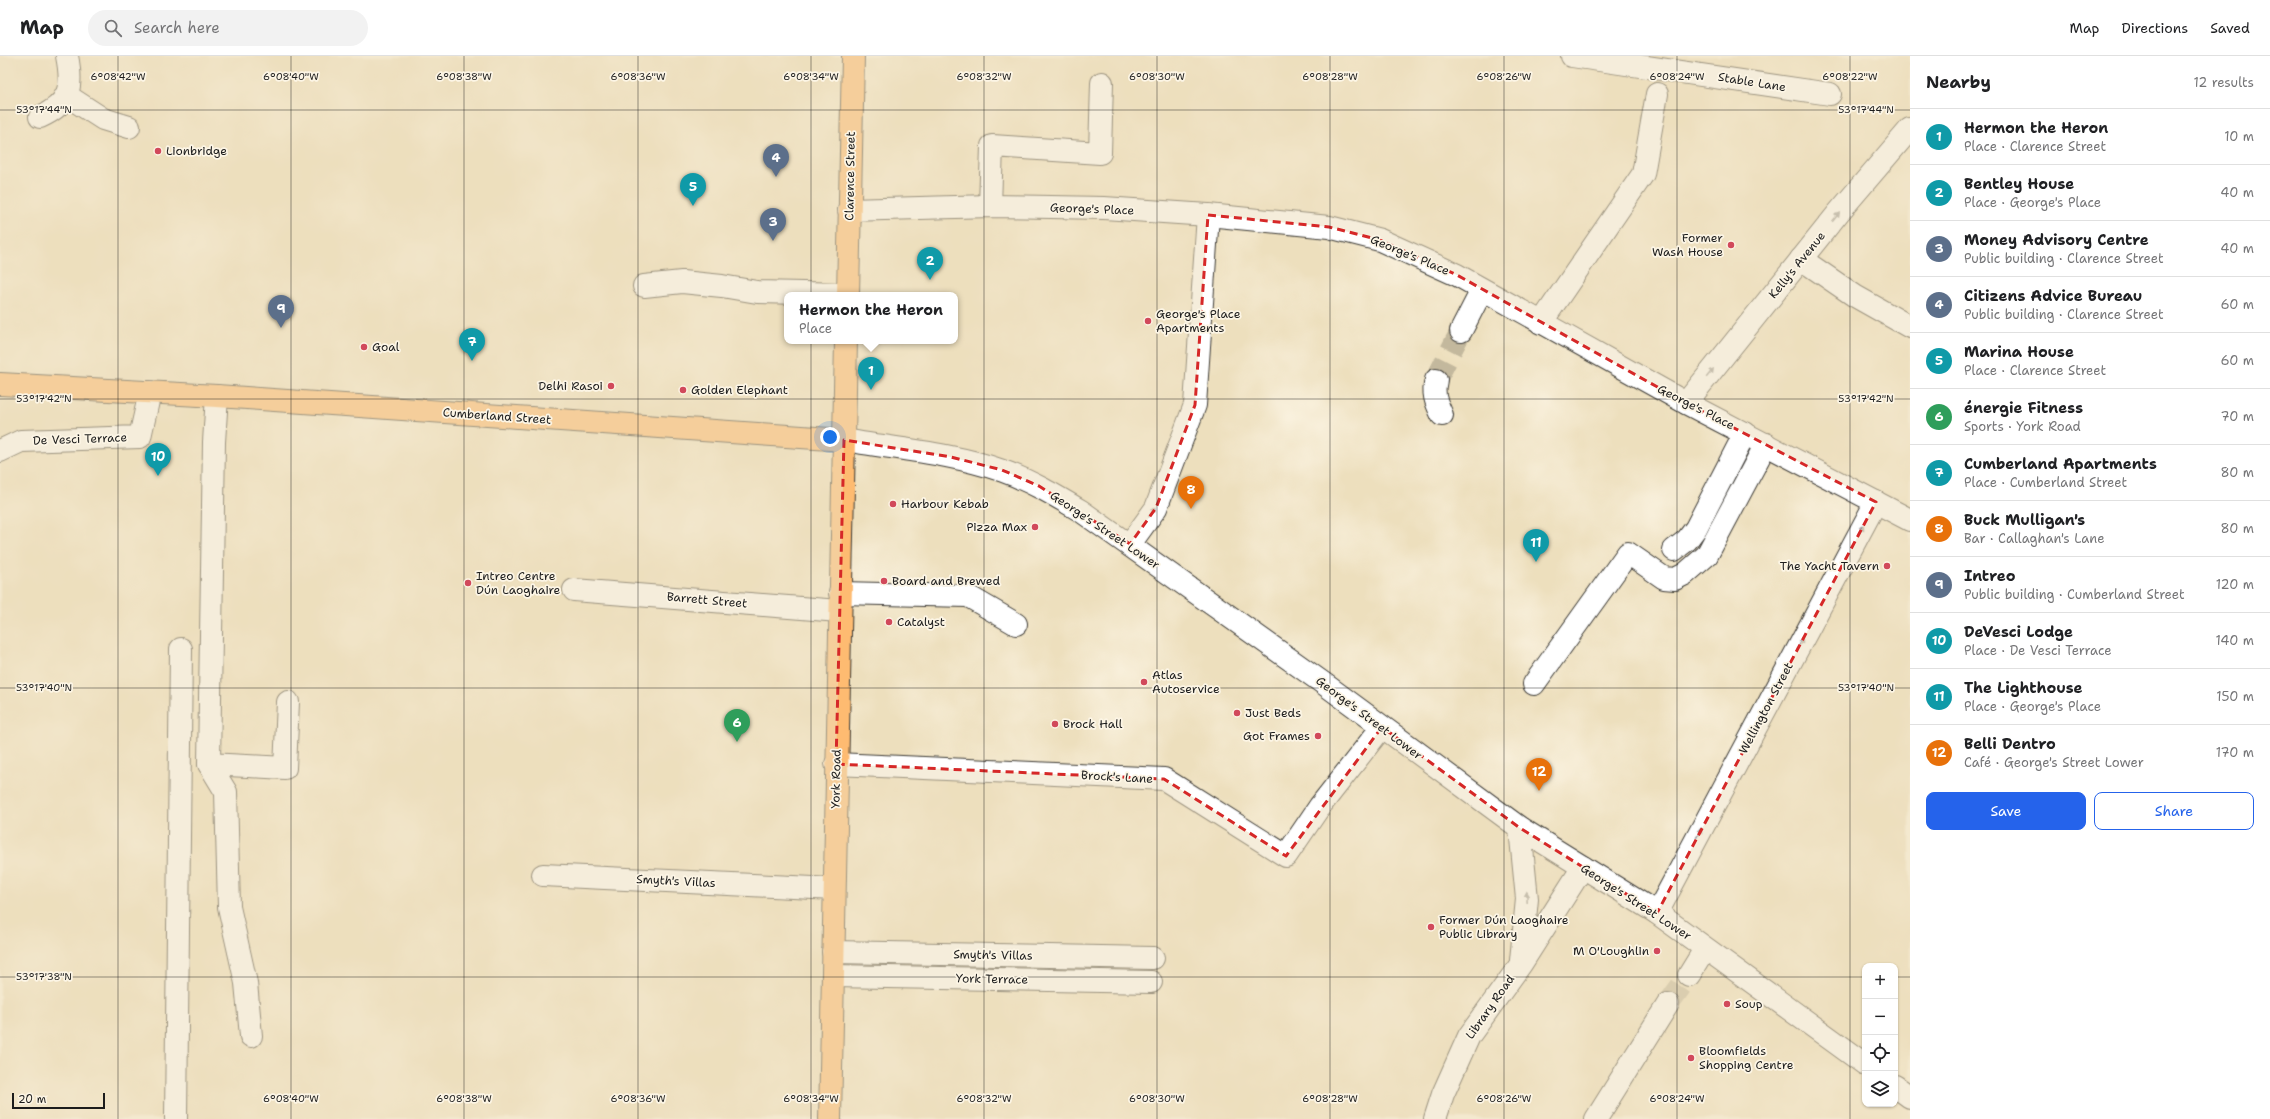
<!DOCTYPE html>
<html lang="en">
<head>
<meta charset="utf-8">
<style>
	:root { --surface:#fff; --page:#f2f2f2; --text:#202124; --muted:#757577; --line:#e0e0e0; --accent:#2563eb }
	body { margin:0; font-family:"Shantell Sans",sans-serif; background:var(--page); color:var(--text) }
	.controls { position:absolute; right:12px; bottom:12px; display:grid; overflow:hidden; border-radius:8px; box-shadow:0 1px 3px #0004 }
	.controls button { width:36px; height:36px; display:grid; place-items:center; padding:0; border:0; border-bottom:1px solid var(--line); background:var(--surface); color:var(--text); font:20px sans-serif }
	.scale { position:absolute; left:12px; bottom:10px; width:93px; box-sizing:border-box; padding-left:4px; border:2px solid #1c1c1c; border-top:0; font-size:11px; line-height:14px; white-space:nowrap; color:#1c1c1c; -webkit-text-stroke:3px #fcf5e5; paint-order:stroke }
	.you { position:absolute; left:830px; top:381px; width:14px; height:14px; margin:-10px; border:3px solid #fff; border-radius:50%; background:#1a73e8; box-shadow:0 0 0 6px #1a73e833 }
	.badge { display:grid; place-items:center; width:26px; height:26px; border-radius:50%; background:var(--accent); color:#fff; font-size:13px; font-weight:700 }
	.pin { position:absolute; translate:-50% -33px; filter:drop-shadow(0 1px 2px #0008) }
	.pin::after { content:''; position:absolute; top:21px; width:14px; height:12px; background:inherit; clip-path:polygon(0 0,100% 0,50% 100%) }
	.popup { position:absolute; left:784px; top:236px; width:174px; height:52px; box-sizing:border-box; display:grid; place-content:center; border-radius:8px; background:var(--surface); filter:drop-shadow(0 1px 3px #0005); font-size:13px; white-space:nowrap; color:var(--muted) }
	.popup b { font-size:15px; color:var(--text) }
	.popup::after { content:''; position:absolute; left:50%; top:100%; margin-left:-8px; border:8px solid transparent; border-top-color:var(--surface) }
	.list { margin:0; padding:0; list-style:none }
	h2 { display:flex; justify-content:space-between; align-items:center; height:52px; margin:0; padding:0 16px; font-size:17px }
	h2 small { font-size:13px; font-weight:400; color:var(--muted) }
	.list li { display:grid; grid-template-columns:26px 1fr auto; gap:12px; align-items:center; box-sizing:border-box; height:56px; padding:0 16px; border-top:1px solid var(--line) }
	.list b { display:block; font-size:15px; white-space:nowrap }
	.list p { margin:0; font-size:13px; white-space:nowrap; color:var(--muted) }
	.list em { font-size:13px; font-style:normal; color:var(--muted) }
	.actions { display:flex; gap:8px; padding:12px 16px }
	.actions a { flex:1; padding:9px 0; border:1px solid var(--accent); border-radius:8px; text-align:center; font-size:14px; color:var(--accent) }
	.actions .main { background:var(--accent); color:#fff }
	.icon { flex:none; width:22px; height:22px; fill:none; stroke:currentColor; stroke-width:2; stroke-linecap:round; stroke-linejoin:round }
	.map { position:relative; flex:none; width:1910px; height:1063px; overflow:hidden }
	header { display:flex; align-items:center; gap:24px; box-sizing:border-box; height:56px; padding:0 20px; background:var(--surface); border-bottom:1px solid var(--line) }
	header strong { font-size:19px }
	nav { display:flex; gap:22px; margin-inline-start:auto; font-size:14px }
	.search { width:280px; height:36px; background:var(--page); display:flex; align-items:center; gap:10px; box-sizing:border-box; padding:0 14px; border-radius:22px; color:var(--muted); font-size:15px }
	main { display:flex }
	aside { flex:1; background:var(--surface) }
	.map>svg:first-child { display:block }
</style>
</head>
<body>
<header>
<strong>Map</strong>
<div class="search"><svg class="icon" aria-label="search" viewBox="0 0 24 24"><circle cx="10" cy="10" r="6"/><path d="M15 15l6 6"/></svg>Search here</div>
<nav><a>Map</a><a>Directions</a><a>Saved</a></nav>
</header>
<main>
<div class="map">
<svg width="1910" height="1063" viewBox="0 0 1910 1063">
	<rect width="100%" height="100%" fill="#fcf5e5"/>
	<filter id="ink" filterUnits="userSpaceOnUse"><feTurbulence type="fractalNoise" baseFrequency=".025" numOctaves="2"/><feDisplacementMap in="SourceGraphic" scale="8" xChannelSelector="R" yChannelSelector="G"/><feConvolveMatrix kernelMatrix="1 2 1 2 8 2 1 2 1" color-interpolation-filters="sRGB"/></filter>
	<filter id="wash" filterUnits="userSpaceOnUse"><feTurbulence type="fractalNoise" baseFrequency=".012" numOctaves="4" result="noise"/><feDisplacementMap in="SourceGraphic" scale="16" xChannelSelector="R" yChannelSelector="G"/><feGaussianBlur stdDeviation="0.9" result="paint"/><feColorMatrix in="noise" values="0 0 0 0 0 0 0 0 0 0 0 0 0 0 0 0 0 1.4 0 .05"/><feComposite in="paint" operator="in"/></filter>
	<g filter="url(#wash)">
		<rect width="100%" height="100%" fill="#eddfbd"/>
	</g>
	<g filter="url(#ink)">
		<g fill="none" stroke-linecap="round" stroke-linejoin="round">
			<g stroke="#c3b89d" stroke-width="22" stroke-dasharray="22 11" stroke-linecap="butt">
				<polyline points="1436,324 1461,275"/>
				<polyline points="1668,948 1689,919"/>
			</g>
			<g stroke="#3b3934" stroke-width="24">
				<g id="minor">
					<polyline points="1572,0 1830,38"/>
					<polyline points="66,39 103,63 129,71"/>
					<path d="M40,61C71,47 73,30 67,0"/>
					<polyline points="990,150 992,90 1100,97 1102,27"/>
					<polyline points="849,154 990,150 1104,152 1208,159 1329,171 1380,184 1457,219 1686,347 1910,464"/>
					<polyline points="1801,203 1855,240 1910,271"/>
					<polyline points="644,230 682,226 722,230 757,236 848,238"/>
					<polyline points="1541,267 1643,118 1657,38"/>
					<polyline points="1461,275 1482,234"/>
					<path d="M1436,324C1432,338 1436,346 1442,359"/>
					<polyline points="217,340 214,386 209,708 285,712 288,646"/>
					<polyline points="1686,347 1839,156 1910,73"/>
					<path d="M844,384C896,393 952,397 1003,415C1031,425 1056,440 1081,455L1323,627L1520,772L1657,857L1865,1008"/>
					<polyline points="0,395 21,385 140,381 150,336"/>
					<polyline points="1130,488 1156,452 1195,349 1208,159"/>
					<polyline points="1674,494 1687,484 1696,472 1745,377"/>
					<polyline points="574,534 839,555"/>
					<polyline points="840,537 968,540 1016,568"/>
					<polyline points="1534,628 1628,497 1664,522 1675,523 1685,518 1707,499 1766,388"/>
					<polyline points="209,708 226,736 229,851 246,927 251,980"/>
					<polyline points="836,708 1164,723 1286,800 1320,750 1382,671"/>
					<polyline points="1520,772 1527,843 1521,904"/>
					<polyline points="543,819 834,833"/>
					<polyline points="1657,857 1876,446"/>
					<polyline points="833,896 1153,902"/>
					<polyline points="1689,919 1705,893"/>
					<polyline points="833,920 1151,926"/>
					<polyline points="1895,1030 1910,1041"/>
					<polyline points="176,1063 181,593"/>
					<polyline points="1435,1063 1443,1038 1469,980 1521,908 1583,811"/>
					<polyline points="1596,1063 1668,948"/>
				</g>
			</g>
			<g stroke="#3b3934" stroke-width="24">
				<g id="major">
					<polyline points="848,239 853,0"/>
					<polyline points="0,328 217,340 844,384"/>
					<polyline points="830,1063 846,285"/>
				</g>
			</g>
			<use href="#minor" stroke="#fff" stroke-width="22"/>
			<use href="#major" stroke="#febb71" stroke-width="22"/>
		</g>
		<defs><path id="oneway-solid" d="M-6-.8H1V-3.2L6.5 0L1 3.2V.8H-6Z"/></defs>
		<g fill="#999">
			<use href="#oneway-solid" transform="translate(1836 161) rotate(-51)"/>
			<use href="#oneway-solid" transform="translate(1710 317) rotate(-51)"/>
			<use href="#oneway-solid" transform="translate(1152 456) rotate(-56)"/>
			<use href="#oneway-solid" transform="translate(1861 474) rotate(-62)"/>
			<use href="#oneway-solid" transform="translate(1800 588) rotate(-62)"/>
			<use href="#oneway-solid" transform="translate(1699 777) rotate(-62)"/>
			<use href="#oneway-solid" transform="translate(1527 841) rotate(-92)"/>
		</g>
	</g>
	<path d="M0 0H1910V1063H0ZM1208,159L1329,171L1380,184L1457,219L1686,347L1876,446L1657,857L1520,772L1382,671L1286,800L1164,723L836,708L844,384L951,401L1002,414L1039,430L1130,488L1156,452L1195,349Z" fill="#eddfbd" fill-opacity=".55" fill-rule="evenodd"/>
	<path fill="none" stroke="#d62828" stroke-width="3" stroke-dasharray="8 5" stroke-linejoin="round" d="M1208,159L1329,171L1380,184L1457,219L1686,347L1876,446L1657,857L1520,772L1382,671L1286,800L1164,723L836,708L844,384L951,401L1002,414L1039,430L1130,488L1156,452L1195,349Z"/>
	<path fill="none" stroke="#1c1c1c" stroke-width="1" stroke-opacity="0.45" d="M118,0V1063M291,0V1063M464,0V1063M638,0V1063M811,0V1063M984,0V1063M1157,0V1063M1330,0V1063M1504,0V1063M1677,0V1063M1850,0V1063M0,54H1910M0,343H1910M0,632H1910M0,921H1865M1895,921H1910"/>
	<g fill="#d1495b" stroke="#fcf5e5" stroke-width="1.5">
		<circle cx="158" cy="95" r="4"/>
		<circle cx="1731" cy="189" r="4"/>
		<circle cx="1148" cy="265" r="4"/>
		<circle cx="364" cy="291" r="4"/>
		<circle cx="611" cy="330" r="4"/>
		<circle cx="683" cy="334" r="4"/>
		<circle cx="893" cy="448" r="4"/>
		<circle cx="1035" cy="471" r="4"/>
		<circle cx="1887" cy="510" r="4"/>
		<circle cx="884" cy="525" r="4"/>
		<circle cx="468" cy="527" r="4"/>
		<circle cx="889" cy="566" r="4"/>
		<circle cx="1144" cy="626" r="4"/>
		<circle cx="1237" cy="657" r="4"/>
		<circle cx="1055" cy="668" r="4"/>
		<circle cx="1318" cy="680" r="4"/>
		<circle cx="1431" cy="871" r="4"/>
		<circle cx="1657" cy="895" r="4"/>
		<circle cx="1727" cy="948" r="4"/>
		<circle cx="1691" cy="1002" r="4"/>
	</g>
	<g text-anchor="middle" stroke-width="3.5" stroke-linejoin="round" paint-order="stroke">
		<g font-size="12" fill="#1c1c1c" stroke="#fcf5e5">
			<text transform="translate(1752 26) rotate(9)" y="4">Stable Lane</text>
			<text transform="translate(850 120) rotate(-89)" y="4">Clarence Street</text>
			<text transform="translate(1092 153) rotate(2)" y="4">George's Place</text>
			<text transform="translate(1410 199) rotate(23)" y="4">George's Place</text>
			<text transform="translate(1797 209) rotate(-51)" y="4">Kelly's Avenue</text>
			<text transform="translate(1696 351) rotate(27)" y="4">George's Place</text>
			<text transform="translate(497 360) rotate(4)" y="4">Cumberland Street</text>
			<text transform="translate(80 383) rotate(-2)" y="4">De Vesci Terrace</text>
			<text transform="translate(1105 474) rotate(34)" y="4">George's Street Lower</text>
			<text transform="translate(707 544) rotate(5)" y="4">Barrett Street</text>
			<text transform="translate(1766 652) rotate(-62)" y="4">Wellington Street</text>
			<text transform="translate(1369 662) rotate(37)" y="4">George's Street Lower</text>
			<text transform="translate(1117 721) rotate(3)" y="4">Brock's Lane</text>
			<text transform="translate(836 723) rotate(-89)" y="4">York Road</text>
			<text transform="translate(676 825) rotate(3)" y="4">Smyth's Villas</text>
			<text transform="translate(1636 846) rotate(33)" y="4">George's Street Lower</text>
			<text transform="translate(993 899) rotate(1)" y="4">Smyth's Villas</text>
			<text transform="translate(992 923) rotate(1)" y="4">York Terrace</text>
			<text transform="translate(1490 951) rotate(-55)" y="4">Library Road</text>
		</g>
		<g font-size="12" fill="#1c1c1c" stroke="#fcf5e5" text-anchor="start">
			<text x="166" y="99">Lionbridge</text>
			<text x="1723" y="186" text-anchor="end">Former<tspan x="1723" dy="14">Wash House</tspan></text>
			<text x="1156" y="262">George's Place<tspan x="1156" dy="14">Apartments</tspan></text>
			<text x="372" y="295">Goal</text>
			<text x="603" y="334" text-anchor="end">Delhi Rasoi</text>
			<text x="691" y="338">Golden Elephant</text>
			<text x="901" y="452">Harbour Kebab</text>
			<text x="1027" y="475" text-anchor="end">Pizza Max</text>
			<text x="1879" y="514" text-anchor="end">The Yacht Tavern</text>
			<text x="476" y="524">Intreo Centre<tspan x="476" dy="14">Dún Laoghaire</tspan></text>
			<text x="892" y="529">Board and Brewed</text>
			<text x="897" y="570">Catalyst</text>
			<text x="1152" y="623">Atlas<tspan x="1152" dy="14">Autoservice</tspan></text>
			<text x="1245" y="661">Just Beds</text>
			<text x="1063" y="672">Brock Hall</text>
			<text x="1310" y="684" text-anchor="end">Got Frames</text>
			<text x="1439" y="868">Former Dún Laoghaire<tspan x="1439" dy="14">Public Library</tspan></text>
			<text x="1649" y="899" text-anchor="end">M O'Loughlin</text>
			<text x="1735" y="952">Soup</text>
			<text x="1699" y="999">Bloomfields<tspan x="1699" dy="14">Shopping Centre</tspan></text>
		</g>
	</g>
	<g font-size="10" text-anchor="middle" fill="#1c1c1c" stroke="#fcf5e5" stroke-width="3.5" stroke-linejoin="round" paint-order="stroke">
		<text x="118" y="24">6°08'42"W</text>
		<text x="291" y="24">6°08'40"W</text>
		<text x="464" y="24">6°08'38"W</text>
		<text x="638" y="24">6°08'36"W</text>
		<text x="811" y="24">6°08'34"W</text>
		<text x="984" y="24">6°08'32"W</text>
		<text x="1157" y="24">6°08'30"W</text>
		<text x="1330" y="24">6°08'28"W</text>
		<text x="1504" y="24">6°08'26"W</text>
		<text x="1677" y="24">6°08'24"W</text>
		<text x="1850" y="24">6°08'22"W</text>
		<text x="44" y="57">53°17'44"N</text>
		<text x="1866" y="57">53°17'44"N</text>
		<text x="44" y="346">53°17'42"N</text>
		<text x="1866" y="346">53°17'42"N</text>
		<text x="44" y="635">53°17'40"N</text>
		<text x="1866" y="635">53°17'40"N</text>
		<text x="44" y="924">53°17'38"N</text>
		<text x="291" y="1046">6°08'40"W</text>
		<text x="464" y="1046">6°08'38"W</text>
		<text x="638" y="1046">6°08'36"W</text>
		<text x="811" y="1046">6°08'34"W</text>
		<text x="984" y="1046">6°08'32"W</text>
		<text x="1157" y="1046">6°08'30"W</text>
		<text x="1330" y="1046">6°08'28"W</text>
		<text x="1504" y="1046">6°08'26"W</text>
		<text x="1677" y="1046">6°08'24"W</text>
	</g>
</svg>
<div class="controls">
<button>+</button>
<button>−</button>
<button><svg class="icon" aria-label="locate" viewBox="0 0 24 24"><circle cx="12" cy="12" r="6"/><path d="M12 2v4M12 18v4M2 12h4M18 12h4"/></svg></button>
<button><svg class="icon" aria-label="layers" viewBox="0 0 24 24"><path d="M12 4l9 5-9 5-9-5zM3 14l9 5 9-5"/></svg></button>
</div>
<div class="scale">20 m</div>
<div class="you"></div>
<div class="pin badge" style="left:871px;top:334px;background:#0f9aa8">1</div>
<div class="popup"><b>Hermon the Heron</b>Place</div>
<div class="pin badge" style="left:930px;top:224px;background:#0f9aa8">2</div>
<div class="pin badge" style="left:773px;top:185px;background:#5c6f8a">3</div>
<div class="pin badge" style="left:776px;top:121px;background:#5c6f8a">4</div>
<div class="pin badge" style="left:693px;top:150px;background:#0f9aa8">5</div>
<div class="pin badge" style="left:737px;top:686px;background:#2e9e5b">6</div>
<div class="pin badge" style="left:472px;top:305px;background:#0f9aa8">7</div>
<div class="pin badge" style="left:1191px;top:453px;background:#e8710a">8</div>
<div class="pin badge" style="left:281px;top:272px;background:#5c6f8a">9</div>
<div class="pin badge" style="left:158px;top:420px;background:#0f9aa8">10</div>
<div class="pin badge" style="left:1536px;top:506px;background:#0f9aa8">11</div>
<div class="pin badge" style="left:1539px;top:735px;background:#e8710a">12</div>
</div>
<aside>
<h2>Nearby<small>12 results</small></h2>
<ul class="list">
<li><span class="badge" style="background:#0f9aa8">1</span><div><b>Hermon the Heron</b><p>Place · Clarence Street</p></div><em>10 m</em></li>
<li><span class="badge" style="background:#0f9aa8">2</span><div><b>Bentley House</b><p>Place · George's Place</p></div><em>40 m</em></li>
<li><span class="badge" style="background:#5c6f8a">3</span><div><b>Money Advisory Centre</b><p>Public building · Clarence Street</p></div><em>40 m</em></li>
<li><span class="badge" style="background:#5c6f8a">4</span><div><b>Citizens Advice Bureau</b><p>Public building · Clarence Street</p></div><em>60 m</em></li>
<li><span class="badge" style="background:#0f9aa8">5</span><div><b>Marina House</b><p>Place · Clarence Street</p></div><em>60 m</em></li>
<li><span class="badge" style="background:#2e9e5b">6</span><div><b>énergie Fitness</b><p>Sports · York Road</p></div><em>70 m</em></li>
<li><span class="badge" style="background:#0f9aa8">7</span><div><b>Cumberland Apartments</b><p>Place · Cumberland Street</p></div><em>80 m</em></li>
<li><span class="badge" style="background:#e8710a">8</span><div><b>Buck Mulligan's</b><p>Bar · Callaghan's Lane</p></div><em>80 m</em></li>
<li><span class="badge" style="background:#5c6f8a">9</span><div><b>Intreo</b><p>Public building · Cumberland Street</p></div><em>120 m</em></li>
<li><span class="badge" style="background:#0f9aa8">10</span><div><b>DeVesci Lodge</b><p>Place · De Vesci Terrace</p></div><em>140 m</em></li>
<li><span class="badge" style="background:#0f9aa8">11</span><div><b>The Lighthouse</b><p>Place · George's Place</p></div><em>150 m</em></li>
<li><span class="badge" style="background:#e8710a">12</span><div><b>Belli Dentro</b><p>Café · George's Street Lower</p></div><em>170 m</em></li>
</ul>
<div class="actions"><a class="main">Save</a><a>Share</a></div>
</aside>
</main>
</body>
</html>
